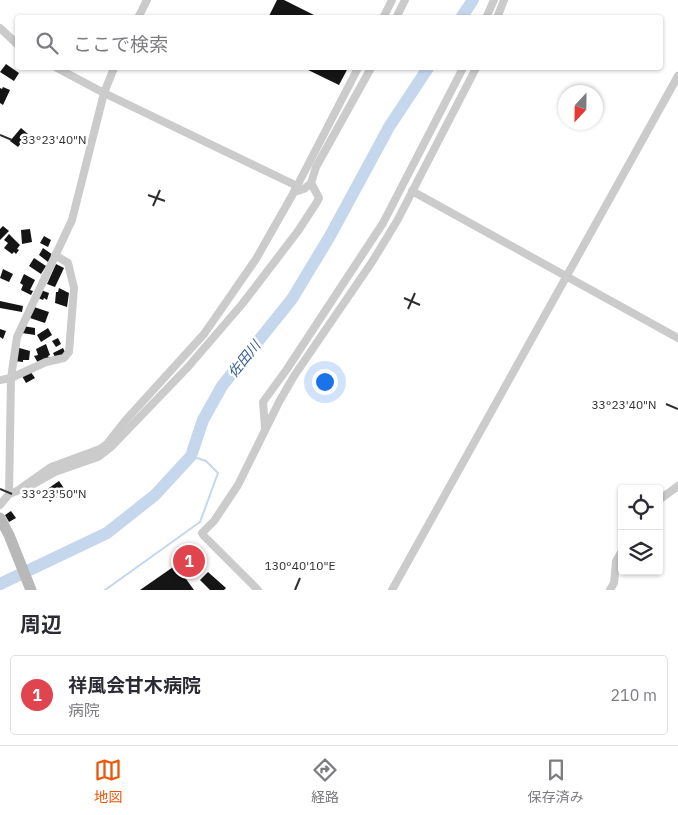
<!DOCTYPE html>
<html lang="ja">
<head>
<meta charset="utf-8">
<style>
	:root { --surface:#fff; --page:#f2f2f3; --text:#2b2b33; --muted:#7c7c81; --line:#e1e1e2; --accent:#ea580c }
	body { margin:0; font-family:"IBM Plex Sans","Noto Sans JP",sans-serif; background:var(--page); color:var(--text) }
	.controls { position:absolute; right:15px; bottom:15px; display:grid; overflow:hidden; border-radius:5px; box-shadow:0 1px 4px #0004 }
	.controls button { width:45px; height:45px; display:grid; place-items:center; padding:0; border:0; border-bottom:1px solid var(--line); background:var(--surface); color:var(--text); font:25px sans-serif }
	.compass { position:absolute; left:558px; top:85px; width:45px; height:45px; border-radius:50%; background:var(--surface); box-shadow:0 1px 4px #0004; rotate:202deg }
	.you { position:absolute; left:324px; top:381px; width:18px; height:18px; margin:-12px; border:4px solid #fff; border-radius:50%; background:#1a73e8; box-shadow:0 0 0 8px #1a73e833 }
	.badge { display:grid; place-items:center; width:32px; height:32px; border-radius:50%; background:var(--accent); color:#fff; font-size:16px; font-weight:700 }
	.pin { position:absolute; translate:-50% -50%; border:2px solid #fff; box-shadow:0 1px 5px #0006 }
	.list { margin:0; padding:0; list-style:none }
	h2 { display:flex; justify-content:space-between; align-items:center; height:65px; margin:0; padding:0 20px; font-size:21px }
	h2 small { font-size:16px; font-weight:400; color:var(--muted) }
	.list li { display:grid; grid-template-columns:32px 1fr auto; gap:15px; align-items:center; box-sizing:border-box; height:80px; margin:0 10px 10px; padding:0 10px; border:1px solid var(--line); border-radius:5px }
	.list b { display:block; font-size:19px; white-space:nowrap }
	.list p { margin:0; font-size:16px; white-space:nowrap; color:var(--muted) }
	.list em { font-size:16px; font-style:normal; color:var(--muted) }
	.icon { flex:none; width:28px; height:28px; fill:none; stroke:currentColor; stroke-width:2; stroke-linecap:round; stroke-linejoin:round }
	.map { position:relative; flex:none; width:678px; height:590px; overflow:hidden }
	.search { position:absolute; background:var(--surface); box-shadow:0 1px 4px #0004; left:15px; right:15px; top:15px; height:55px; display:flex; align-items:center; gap:12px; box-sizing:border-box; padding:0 18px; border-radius:5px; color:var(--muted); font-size:19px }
	.sheet { height:155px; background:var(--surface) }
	nav { display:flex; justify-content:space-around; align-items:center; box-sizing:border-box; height:70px; border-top:1px solid var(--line); background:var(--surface); font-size:14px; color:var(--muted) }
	nav a { display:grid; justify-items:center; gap:2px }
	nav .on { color:var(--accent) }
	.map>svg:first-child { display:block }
</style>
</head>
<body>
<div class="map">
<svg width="678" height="590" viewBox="0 0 678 590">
	<rect width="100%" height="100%" fill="#fff"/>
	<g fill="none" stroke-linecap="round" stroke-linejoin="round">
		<polyline stroke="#c5d7ed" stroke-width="2" points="105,590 200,522 218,473 206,461 191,456"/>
		<g stroke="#c5d7ed" stroke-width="12">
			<polyline points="461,18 473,0"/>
			<polyline points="0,584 107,533 155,495 191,456 203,420 222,386 292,299 330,236 389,127 428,68"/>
		</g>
	</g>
	<g fill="#151515">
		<polygon points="277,0 284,0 320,18 268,18"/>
		<polygon points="6,64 19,73 14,81 0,72"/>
		<polygon points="304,68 348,68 339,85"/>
		<polygon points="3,87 10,90 3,105 0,103 0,88 2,89"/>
		<polygon points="21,128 28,134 18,147 10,141"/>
		<polygon points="3,226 9,231 0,240 0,229"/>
		<polygon points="30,229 32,242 22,244 21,230"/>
		<polygon points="9,234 20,245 17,249 19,250 16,254 14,252 12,254 4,248 8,243 4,240"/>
		<polygon points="44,236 51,240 48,247 40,243"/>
		<polygon points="43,248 53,255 48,262 39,255"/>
		<polygon points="34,258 46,266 41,274 29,266"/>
		<polygon points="56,264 64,268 55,287 47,284"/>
		<polygon points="3,269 13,274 9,282 0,278"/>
		<polygon points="24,274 35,280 30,290 33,291 31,295 21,290 23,285 20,283"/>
		<polygon points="59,288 69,293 67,307 55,303 56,292 58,292"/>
		<polygon points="41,290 49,293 47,300 44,298 43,300 38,298"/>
		<polygon points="0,301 23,306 22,312 0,308"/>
		<polygon points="34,307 49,312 45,323 30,318"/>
		<polygon points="23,326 35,328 35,335 22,333"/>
		<polygon points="48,328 52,335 41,342 37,335"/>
		<polygon points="0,329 6,331 3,339 0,337"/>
		<polygon points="58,338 61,344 56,347 52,341"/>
		<polygon points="46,344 50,355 48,356 49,358 38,363 34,356 38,355 36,349"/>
		<polygon points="16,347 30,351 29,360 23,360 23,362 14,361"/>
		<polygon points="63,348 66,354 56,359 53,353"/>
		<polygon points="30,371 35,378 26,383 22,376"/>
		<polygon points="59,481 66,491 50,502 43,492"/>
		<polygon points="11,511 16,518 9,522 5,515"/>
		<polygon points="176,565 194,590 140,590"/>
		<polygon points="208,572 226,588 224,590 210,590 200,580"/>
	</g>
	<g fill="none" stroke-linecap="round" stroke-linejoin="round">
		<g stroke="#cbcbcb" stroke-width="8">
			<polyline points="138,18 147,0"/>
			<polyline points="383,18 392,0"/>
			<polyline points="396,18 405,0"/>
			<polyline points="486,18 494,0"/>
			<polyline points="497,18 504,0"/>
			<polyline points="0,28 18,45"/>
			<polyline points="57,68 104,93 295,185 295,190"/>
			<polyline points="412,191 678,338"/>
			<polyline points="294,192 304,189 311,183"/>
			<polyline points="0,380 11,378 46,362 64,358 69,352 74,288 68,263 55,255"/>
			<polyline points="265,427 263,402 287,369 383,223 463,68"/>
			<polyline points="30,486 55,472 98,457 112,446 188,367 243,303 298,231 317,202 319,198 311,183 316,167 371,68"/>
			<polyline points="9,494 11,378 17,337 72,220 104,93 114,68"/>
			<polyline points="659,500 678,486"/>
			<polyline points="0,505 9,494 17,491 51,467 100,449 107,444 125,421 204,334 256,259 294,192 358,68"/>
			<polyline points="258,590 204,536 202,533 214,521 238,485 279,402 294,376 372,262 397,221 476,68"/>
			<polyline points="392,590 678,76"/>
			<polyline points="610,590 614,583 616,561 622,551"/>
		</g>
		<polyline stroke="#b8b8b8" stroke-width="11" points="0,518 9,535 31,590"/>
	</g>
	<path fill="none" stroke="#2e2e2e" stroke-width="2" d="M0,135L12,140M148,195L165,201M153,206L160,190M404,298L420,305M408,309L415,293M666,404L678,409M0,489L12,494M295,590L300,578"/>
	<g text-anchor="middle" stroke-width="5" stroke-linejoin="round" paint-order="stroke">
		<g font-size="14" font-style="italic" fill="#376194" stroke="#fff">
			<text transform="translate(244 359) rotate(-51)" y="5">佐田川</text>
		</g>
	</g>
	<g font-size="12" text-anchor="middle" fill="#2e2e2e" stroke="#fff" stroke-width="5" stroke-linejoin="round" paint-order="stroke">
		<text x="54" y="144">33°23'40"N</text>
		<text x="624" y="409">33°23'40"N</text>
		<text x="54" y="498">33°23'50"N</text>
		<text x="300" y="570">130°40'10"E</text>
	</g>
</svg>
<div class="controls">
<button><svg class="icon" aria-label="locate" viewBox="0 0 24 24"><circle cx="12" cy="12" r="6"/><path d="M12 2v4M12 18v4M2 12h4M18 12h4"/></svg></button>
<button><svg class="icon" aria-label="layers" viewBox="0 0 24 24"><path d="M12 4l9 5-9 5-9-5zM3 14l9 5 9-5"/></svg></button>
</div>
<svg class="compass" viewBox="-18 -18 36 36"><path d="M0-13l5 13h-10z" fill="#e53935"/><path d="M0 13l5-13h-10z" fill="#7c7c81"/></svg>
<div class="you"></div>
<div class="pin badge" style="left:189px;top:561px;background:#e0444e">1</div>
<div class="search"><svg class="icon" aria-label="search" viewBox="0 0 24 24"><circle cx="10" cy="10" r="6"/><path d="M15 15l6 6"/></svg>ここで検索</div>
</div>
<section class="sheet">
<h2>周辺<small></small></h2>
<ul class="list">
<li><span class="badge" style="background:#e0444e">1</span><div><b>祥風会甘木病院</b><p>病院</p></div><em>210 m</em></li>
</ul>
</section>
<nav>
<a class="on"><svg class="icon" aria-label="map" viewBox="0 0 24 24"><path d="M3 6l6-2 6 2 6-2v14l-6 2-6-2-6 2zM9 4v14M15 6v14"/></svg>地図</a>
<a><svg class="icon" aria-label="directions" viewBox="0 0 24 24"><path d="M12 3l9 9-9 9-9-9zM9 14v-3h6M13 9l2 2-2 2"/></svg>経路</a>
<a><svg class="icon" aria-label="saved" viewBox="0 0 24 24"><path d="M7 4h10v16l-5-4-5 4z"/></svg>保存済み</a>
</nav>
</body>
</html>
